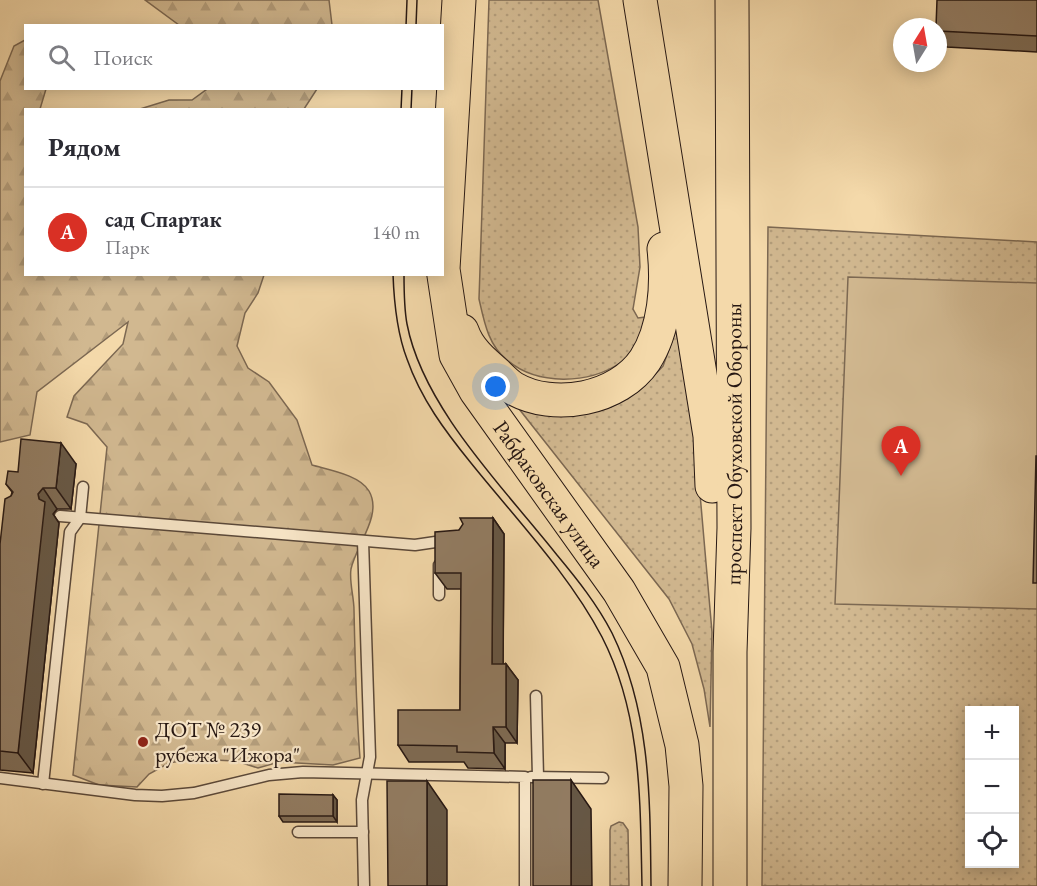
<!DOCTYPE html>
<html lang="ru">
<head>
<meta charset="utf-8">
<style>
	:root { --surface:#fff; --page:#f7f7f7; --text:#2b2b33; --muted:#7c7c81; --line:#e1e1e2; --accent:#d93025 }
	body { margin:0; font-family:"EB Garamond",serif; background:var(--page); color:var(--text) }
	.controls { position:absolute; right:18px; bottom:18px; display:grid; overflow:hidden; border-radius:0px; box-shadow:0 3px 15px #0003 }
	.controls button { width:54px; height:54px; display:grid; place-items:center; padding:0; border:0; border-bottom:2px solid var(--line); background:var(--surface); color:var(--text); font:30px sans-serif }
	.compass { position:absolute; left:893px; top:18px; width:54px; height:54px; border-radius:50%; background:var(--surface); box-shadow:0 3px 15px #0003; rotate:11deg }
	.you { position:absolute; left:496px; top:387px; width:21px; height:21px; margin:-15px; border:4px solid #fff; border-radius:50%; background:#1a73e8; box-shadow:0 0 0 9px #1a73e833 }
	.badge { display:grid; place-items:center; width:39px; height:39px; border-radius:50%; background:var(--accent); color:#fff; font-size:20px; font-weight:700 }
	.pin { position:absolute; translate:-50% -50px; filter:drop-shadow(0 2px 3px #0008) }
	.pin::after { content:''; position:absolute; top:32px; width:21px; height:18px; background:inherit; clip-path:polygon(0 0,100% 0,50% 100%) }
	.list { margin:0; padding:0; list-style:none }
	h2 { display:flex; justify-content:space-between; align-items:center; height:78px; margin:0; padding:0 24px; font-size:26px }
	h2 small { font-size:20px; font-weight:400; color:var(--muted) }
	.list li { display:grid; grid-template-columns:39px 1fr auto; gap:18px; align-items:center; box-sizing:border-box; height:90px; padding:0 24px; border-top:2px solid var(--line) }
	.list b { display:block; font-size:22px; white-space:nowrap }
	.list p { margin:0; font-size:20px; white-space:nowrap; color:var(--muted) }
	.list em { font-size:20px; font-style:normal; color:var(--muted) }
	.icon { flex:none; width:33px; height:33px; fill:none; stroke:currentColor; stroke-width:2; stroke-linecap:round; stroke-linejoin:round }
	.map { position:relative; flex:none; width:1037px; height:886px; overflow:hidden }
	.search { position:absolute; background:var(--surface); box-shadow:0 3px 15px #0003; left:24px; top:24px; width:420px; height:66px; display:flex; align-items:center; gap:15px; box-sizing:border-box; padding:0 21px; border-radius:0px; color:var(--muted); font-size:22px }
	.panel { position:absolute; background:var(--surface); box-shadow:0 3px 15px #0003; left:24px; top:108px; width:420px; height:168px; border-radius:0px }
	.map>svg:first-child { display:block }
</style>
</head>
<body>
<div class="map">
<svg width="1037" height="886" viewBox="0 0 1037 886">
	<defs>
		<pattern id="grass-dots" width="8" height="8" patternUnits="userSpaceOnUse" patternTransform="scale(1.5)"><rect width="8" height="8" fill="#d1b890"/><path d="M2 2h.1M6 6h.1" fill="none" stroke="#b39d7b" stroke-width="1.8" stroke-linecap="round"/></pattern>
		<pattern id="forest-firs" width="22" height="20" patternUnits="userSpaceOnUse" patternTransform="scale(1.5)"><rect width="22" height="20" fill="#d1b890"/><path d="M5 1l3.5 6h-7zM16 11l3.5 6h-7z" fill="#b39d7b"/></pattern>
	</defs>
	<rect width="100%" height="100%" fill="#f4d9aa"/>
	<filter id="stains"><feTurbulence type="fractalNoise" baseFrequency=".00333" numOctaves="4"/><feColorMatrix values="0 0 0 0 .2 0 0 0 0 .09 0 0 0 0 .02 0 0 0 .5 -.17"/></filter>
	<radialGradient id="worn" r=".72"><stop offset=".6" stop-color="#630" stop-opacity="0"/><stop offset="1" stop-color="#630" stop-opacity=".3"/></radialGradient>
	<g fill="url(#grass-dots)" stroke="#7c6852" stroke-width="1.5" fill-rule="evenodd">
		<path d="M489,0H598L638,227L640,267L633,309L638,318L646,317C643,328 641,343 634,352C632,357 624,360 620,363C589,384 537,386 507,360C488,345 484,321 479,299Z"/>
		<path d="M768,227L1037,242V886H762ZM970,710H1014V864H970Z"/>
		<polygon points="676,330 695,436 712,632 710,727 704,689 692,644 669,599 512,400 611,407 639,391 663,366"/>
		<polygon points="619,822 623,823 628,830 629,886 610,886 610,830 611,826"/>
	</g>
	<g fill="url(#forest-firs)" stroke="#7c6852" stroke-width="1.5">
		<polygon points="145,0 329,0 332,25 179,25"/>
		<path d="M25,40L26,88L46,89L40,109L26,110V274L264,275L258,293L245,313L237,346L248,368L269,382L297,420L312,465C329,470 360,475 369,491C383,515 356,545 351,569C349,582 354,597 354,610C355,660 356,708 360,758L333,765L279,762L258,768L236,761L191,759L169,763L149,774L137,787L99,785L73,775L107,447L87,424L67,417L74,396L123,344L128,322L37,392L30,435L0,442V81L14,46Z"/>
		<polygon points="207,89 207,88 317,89 304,109 140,109 169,100 192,100"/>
	</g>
	<polygon fill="#d1b890" stroke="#7c6852" stroke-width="1.5" points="848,277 1037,283 1037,609 835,604"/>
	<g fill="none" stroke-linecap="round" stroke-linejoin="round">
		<g stroke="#5a4839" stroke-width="13">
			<g id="lane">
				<polyline points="60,516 415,545 449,540"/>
				<polyline points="363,541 370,757 362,800 364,886"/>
				<polyline points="439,565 439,595"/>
				<polyline points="536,696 538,777"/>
				<polyline points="531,777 603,778"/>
				<polyline points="0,778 135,795 162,796 194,793 269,775 303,772 525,777 525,886"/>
				<polyline points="43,784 70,532 80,518 83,487"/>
				<polyline points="298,832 363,832"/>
			</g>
		</g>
		<g stroke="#271813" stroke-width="35">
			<g id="primary">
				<path id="s1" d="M459,0L443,269L456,355L476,391L619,591L663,667L682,745L686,786L685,886"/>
				<polyline points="640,0 710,436 712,486"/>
				<path d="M462,331C468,349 482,361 496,373C501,378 507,384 513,388C554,412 619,399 645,360C665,329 668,285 664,249"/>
				<path id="s2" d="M730,886V652L734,528L732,0"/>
			</g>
		</g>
		<use href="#lane" stroke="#f8e6c8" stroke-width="10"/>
		<use href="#primary" stroke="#f4d9aa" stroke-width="33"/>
		<g stroke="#271813" stroke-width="1.5">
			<polyline points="406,26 407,0"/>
			<polyline points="416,26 417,0"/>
			<polyline points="401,110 402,88"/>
			<polyline points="411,110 412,88"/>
			<path d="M393,274C394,303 397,333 407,359C421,399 445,431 471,463C516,519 569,574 602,637C642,715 640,801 642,886"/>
			<path d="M404,274C404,291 404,308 407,324C423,408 505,489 557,555C577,579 597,604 612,633C651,713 650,799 651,886"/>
		</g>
	</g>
	<g fill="#7e6b54" stroke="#271813" stroke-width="1.5">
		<polygon points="1037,0 1037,52 947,47 938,34 938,27"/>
		<polygon points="76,464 71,509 57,509 53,514 59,523 33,773 0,770 0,544 12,492 6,484 18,472"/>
		<polygon points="493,518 504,534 503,664 506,664 518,680 517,743 505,743 505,769 468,768 464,762 409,762 398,745 460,710 461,589 447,589 435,573 459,530"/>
		<polygon points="333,795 337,800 337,822 283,822 279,816"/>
	</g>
	<g fill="#665745" stroke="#271813" stroke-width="1.5">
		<polygon points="61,443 76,464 71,509 56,488"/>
		<polygon points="43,488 57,509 53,514 59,523 33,773 18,753 39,499 38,494"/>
		<polygon points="493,518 504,534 503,680 492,664"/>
		<polygon points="506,664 518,680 517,743 506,727"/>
		<polygon points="493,727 505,743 505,769 494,753"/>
		<polygon points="571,780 591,809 592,886 571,886"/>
		<polygon points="427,781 447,810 447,886 427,886"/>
		<polygon points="333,795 337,800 337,822 333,816"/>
	</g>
	<g fill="#927c62" stroke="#271813" stroke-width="1.5">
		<polygon points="937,0 1037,0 1037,36 938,31 938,27 936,27"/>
		<polygon points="21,439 61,443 56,488 43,488 38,494 39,499 45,502 18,753 0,751 0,544 5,499 11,496 13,492 6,484 8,471 18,472"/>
		<polygon points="1036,456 1037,456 1037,583 1033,583"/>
		<polygon points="460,518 493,518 492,664 506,664 506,727 493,727 494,753 457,752 457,746 398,745 398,710 460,710 461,573 435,573 435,532 459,530 463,524"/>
		<rect x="533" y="780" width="38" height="106"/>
		<polygon points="387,781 427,781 427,886 388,886"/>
		<polygon points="279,794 333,795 333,816 279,816"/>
	</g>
	<circle fill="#8f2418" stroke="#f8e6c8" stroke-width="2" cx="143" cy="742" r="6"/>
	<g text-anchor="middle" stroke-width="4.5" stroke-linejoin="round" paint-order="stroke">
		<g font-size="22" fill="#271813" stroke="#f8e6c8">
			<text dy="8" stroke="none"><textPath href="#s2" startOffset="442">проспект Обуховской Обороны</textPath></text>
			<text dy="8" stroke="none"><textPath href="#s1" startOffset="524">Рабфаковская улица</textPath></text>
		</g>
		<g font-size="22" fill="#271813" stroke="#f8e6c8" text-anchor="start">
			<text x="155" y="737">ДОТ № 239<tspan x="155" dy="25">рубежа "Ижора"</tspan></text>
		</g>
	</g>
	<rect width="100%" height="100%" filter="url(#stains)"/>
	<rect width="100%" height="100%" fill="url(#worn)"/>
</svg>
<div class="controls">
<button>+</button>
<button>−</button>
<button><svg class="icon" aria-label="locate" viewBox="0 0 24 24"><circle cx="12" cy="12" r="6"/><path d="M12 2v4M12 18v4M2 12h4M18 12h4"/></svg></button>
</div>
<svg class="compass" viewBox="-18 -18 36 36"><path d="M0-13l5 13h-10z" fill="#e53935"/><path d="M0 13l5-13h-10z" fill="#7c7c81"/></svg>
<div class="you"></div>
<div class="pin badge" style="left:901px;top:476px">A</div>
<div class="search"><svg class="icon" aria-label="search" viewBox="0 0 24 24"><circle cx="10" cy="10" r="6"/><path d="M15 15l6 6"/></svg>Поиск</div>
<section class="panel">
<h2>Рядом<small></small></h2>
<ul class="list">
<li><span class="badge">A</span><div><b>сад Спартак</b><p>Парк</p></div><em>140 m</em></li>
</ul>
</section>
</div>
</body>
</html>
